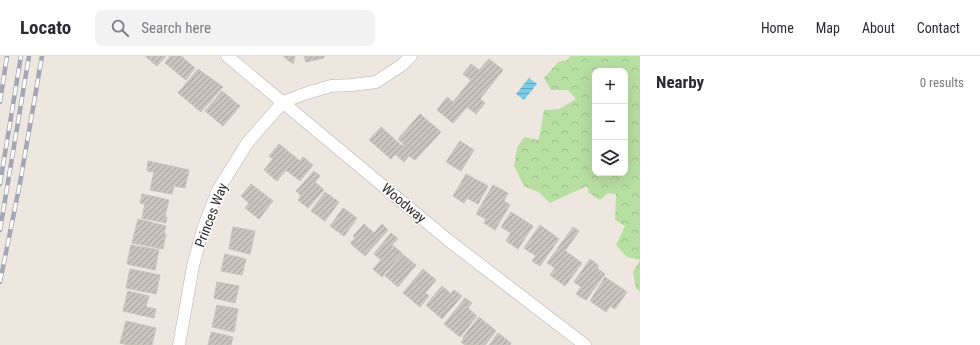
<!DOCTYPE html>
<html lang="en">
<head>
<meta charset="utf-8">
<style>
	:root { --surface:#fff; --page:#f2f2f3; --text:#2b2b33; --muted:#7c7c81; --line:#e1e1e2 }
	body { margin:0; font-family:"Roboto Condensed",sans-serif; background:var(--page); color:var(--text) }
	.controls { position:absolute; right:12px; top:12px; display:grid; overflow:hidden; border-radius:8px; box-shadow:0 4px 16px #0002 }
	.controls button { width:36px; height:36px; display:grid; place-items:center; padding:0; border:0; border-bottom:1px solid var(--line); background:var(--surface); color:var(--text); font:20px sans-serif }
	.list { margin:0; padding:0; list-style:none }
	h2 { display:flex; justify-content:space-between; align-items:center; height:52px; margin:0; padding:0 16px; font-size:17px }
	h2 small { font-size:13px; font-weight:400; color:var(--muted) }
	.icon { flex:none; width:22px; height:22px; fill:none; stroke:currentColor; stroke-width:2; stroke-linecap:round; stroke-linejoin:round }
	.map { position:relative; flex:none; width:640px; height:289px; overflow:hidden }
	header { display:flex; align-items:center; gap:24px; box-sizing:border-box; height:56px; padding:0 20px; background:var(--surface); border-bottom:1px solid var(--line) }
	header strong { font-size:19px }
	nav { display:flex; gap:22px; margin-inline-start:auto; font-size:14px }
	.search { width:280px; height:36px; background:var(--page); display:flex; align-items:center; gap:10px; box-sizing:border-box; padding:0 14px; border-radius:8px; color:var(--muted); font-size:15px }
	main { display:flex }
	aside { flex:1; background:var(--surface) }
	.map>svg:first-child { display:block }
</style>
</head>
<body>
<header>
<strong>Locato</strong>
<div class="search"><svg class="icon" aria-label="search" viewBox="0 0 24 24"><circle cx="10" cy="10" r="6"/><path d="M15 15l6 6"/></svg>Search here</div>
<nav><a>Home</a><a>Map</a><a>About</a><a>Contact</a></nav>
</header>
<main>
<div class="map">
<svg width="640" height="289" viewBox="0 0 640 289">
	<defs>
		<pattern id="forest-crowns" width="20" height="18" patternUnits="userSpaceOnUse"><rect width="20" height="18" fill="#b8dfa2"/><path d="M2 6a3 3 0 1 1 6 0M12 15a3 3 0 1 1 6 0" fill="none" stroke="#9ec08c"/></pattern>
		<pattern id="water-rules" width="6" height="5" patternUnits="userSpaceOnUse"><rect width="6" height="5" fill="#7ccce6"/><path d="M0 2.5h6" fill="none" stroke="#66a6bb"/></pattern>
		<pattern id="building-hatch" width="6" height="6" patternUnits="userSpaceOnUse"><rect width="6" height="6" fill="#c9c5be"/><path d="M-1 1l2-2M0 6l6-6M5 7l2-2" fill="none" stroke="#a4a09b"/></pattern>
	</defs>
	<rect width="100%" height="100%" fill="#ede7e0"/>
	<g fill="url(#forest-crowns)" fill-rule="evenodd">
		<path d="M571,0H640V204L627,201L616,189L625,170L615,164L616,138L608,137L600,144L589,137L587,130L550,147L540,137L524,130L514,110L517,92L524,81L538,84L540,78L544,54L559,53L576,43L568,34H551L544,22L558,6L567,4ZM595,15H625V117H595Z"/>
		<polygon points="640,204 640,236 636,232 633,216"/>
	</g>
	<polygon fill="url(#water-rules)" points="529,22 537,28 524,44 516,38"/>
	<g fill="url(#building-hatch)" stroke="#c8c3ba">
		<polygon points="145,0 166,0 157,10"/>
		<polygon points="170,0 181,0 195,12 186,24 165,7"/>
		<polygon points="283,0 295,0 293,8"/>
		<polygon points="304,0 324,0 324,2 306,6"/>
		<polygon points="489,3 503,14 480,43 485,47 476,58 467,51 453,67 437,54 447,41 453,46 471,24 463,18 471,8 479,14"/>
		<polygon points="198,13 223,31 201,56 178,37"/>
		<polygon points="222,35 240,50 223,70 205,55"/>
		<polygon points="420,58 441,76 415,104 409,100 404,106 395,98 391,103 369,84 381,71 402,90 404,88 398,83"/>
		<polygon points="460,85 474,94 461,115 446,106"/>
		<polygon points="279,88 300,105 303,101 313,109 300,125 286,114 277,125 264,114 273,103 269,100"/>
		<polygon points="148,105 189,114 185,132 174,130 172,138 150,134 154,116 147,115"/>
		<polygon points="314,115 320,120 315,126 324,134 308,152 298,144 301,140 296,135"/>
		<polygon points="466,118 488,130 478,148 467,142 464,147 453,140"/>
		<polygon points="251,128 273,145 259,163 245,152 249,147 241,140"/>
		<polygon points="493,129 508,137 504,145 510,149 495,174 484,167 486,163 476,158"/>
		<polygon points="325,136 339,146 325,165 311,155"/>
		<polygon points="142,138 169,144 165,160 167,161 166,167 142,162 145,148 140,147"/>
		<polygon points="343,152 357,162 344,180 330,170"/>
		<polygon points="511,156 533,170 518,193 506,185 511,177 501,171"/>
		<polygon points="138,163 166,170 164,177 166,178 163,193 132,187"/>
		<polygon points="364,168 374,177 382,168 388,174 365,200 350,187 355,182 353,180"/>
		<polygon points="540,169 559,183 540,210 532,205 536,200 524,192"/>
		<polygon points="233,171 255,175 250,198 229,193"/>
		<polygon points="573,171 579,175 565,195 582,207 565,230 550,219 555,212 547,207"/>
		<polygon points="391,177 398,183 392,189 402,197 382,221 373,213 381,204 374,198"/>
		<polygon points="131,189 159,194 155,214 127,208"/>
		<polygon points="225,198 246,203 242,219 221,215"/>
		<polygon points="402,198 416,209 398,231 385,220"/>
		<polygon points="590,203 599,210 597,212 605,218 586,244 576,238 581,231 574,226"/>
		<polygon points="130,213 160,219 156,238 126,232"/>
		<polygon points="423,213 436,224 425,237 429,240 420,251 403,237"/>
		<polygon points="605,221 627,236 615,253 610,250 606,256 590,245"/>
		<polygon points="217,226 239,230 235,247 214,242"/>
		<polygon points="442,230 451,238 454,234 462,240 442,263 426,249"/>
		<polygon points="128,235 149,240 146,251 156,253 154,262 123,255"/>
		<polygon points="465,242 472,247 468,252 477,260 460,281 444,268"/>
		<polygon points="217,249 238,253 234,276 212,271"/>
		<polygon points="479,261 496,275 485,289 465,289 461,286 464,282 463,281"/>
		<polygon points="126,265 156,272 152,289 128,289 120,287"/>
		<polygon points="211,276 233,281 231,289 208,289"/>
		<polygon points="498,277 511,287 510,289 489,289"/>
	</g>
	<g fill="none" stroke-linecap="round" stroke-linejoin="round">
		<g stroke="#b1b3bc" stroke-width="13">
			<g id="minor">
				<polyline points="227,0 448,184 585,289"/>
				<polyline points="179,289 193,210 203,173 218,134 248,86 283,46 307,37 331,30 352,29 376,26 402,9 411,0"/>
			</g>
		</g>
		<use href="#minor" stroke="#fff" stroke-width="12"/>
		<g stroke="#a3a6b5" stroke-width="4.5">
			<g id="rail">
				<polyline points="0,46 7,0"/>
				<polyline points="0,128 21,0"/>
				<polyline points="0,174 29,0"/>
				<polyline points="0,226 20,127 42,0"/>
			</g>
		</g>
		<use href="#rail" stroke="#fff" stroke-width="3" stroke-dasharray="9" stroke-linecap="butt"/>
	</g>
	<g text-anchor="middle" stroke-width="3" stroke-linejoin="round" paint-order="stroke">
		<g font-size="14" fill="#2d2d2d" stroke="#fff">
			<text transform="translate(404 147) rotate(40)" y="5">Woodway</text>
			<text transform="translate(211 159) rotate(-69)" y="5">Princes Way</text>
		</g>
	</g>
</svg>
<div class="controls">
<button>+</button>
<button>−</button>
<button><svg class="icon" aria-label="layers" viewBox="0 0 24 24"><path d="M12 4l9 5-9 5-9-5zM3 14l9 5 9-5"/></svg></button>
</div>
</div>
<aside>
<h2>Nearby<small>0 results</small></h2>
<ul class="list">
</ul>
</aside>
</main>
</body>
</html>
